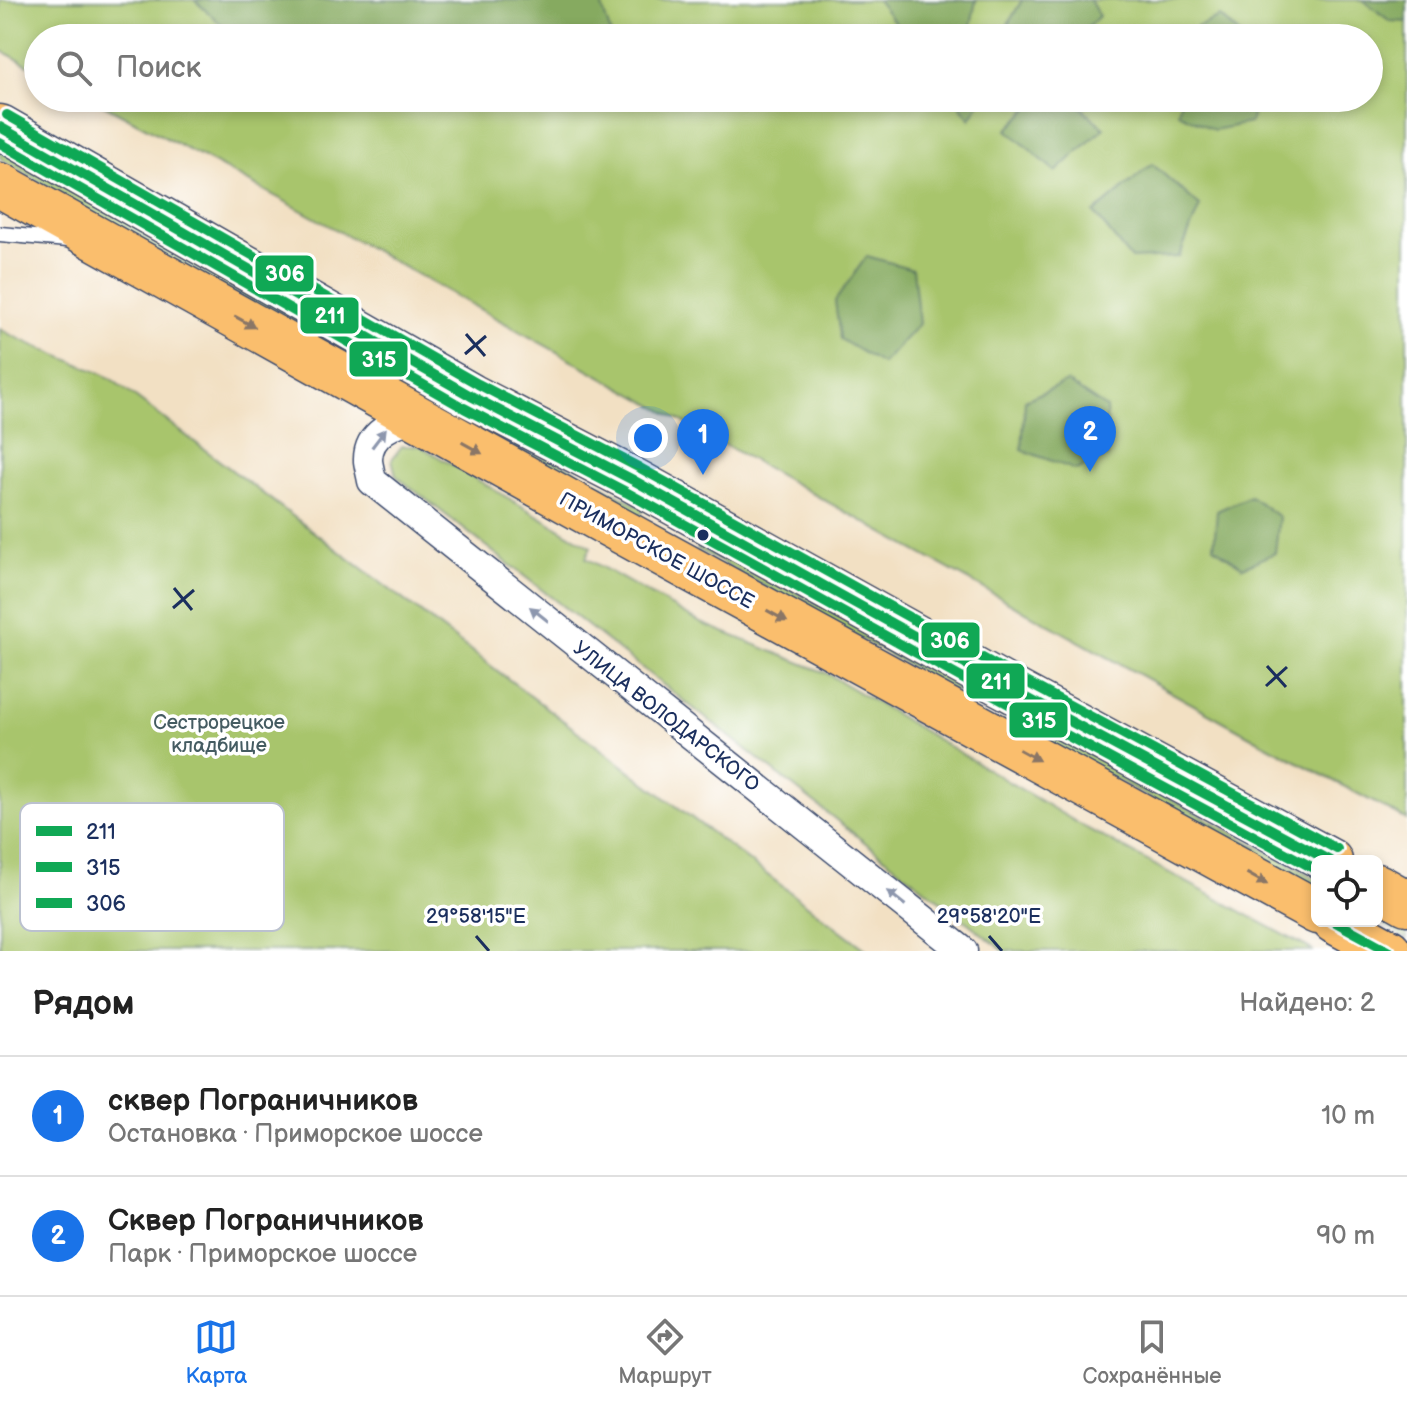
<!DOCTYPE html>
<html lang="ru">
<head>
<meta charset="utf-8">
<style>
	:root { --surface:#fff; --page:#f2f2f2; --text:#222; --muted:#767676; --line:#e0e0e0; --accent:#1a73e8 }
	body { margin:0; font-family:"Balsamiq Sans",sans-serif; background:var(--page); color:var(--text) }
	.controls { position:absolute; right:24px; bottom:24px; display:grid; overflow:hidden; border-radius:12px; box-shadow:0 4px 12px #0003 }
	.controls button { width:72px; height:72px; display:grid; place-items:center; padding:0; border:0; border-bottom:2px solid var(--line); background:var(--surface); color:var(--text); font:40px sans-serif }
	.you { position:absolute; left:648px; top:438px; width:28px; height:28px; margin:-20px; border:6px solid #fff; border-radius:50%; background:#1a73e8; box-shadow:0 0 0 12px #1a73e833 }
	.badge { display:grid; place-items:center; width:52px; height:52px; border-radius:50%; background:var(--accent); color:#fff; font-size:26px; font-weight:700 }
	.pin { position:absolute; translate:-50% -66px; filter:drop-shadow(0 2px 4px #0008) }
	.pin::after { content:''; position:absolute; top:42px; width:28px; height:24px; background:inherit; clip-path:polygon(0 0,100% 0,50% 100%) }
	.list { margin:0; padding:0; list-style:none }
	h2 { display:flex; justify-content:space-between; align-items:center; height:104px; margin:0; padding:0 32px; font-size:34px }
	h2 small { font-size:26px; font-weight:400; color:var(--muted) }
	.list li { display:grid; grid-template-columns:52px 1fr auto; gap:24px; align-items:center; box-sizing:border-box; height:120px; padding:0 32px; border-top:2px solid var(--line) }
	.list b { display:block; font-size:30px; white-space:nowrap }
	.list p { margin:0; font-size:26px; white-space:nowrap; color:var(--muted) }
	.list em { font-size:26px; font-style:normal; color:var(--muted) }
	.icon { flex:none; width:44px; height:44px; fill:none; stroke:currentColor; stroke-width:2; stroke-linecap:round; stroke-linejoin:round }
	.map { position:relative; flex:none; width:1407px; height:951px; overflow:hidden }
	.search { position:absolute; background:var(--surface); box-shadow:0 4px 12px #0003; left:24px; right:24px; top:24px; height:88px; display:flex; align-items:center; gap:20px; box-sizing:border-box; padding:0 28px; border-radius:44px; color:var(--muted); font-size:30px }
	.sheet { height:344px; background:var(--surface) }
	nav { display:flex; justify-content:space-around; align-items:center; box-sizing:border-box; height:112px; border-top:2px solid var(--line); background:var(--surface); font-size:22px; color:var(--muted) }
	nav a { display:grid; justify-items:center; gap:4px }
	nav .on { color:var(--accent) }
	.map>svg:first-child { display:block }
</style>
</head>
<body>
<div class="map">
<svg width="1407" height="951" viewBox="0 0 1407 951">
	<rect width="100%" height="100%" fill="#fff"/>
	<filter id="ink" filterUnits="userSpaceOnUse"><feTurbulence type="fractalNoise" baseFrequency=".0125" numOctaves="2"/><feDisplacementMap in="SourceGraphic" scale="16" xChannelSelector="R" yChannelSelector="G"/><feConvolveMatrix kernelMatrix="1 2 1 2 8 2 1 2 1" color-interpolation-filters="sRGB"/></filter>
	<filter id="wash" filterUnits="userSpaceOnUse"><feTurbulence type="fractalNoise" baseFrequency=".006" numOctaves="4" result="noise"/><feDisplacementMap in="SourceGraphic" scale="32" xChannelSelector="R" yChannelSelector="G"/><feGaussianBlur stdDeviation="1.8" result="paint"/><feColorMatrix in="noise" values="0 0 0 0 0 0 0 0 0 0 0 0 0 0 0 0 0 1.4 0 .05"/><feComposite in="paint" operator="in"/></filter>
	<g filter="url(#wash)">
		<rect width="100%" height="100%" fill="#f2e0c3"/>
		<g fill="#a8c56c" stroke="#627a65" stroke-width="2">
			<polygon points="0,0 1407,0 1407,820 1259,741 288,203 91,98 1369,98 1369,38 38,38 38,70 0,50"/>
			<polygon points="0,148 644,509 639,518 167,257 0,158"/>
			<path d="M0,329C35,349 74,360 110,378L868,951H0Z"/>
			<polygon points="402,446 420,446 591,547 586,558 701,623 826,673 1086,828 1314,951 1004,951 396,476 392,459"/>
			<polygon points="701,540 1317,879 1317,890 697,549"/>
			<polygon points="1377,911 1407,928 1407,939 1377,921"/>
		</g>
		<g fill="#86aa60" stroke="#506c5f" stroke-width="2">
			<polygon points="194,0 600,0 612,38 237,38"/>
			<polygon points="877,0 976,0 971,26 990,38 907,38"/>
			<polygon points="1022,0 1090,0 1099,16 1077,38 1020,38 1008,24"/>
			<polygon points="1363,0 1407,0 1407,22 1390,21"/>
			<polygon points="1220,17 1244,38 1195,38 1197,27"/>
			<polygon points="954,98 983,98 970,119"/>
			<polygon points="1039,98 1071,98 1104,128 1056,172 1007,130"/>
			<polygon points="1181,98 1258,98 1250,123 1214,130 1178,113"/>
			<polygon points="1152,164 1200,206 1179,257 1131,259 1094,213"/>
			<polygon points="867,256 913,269 919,324 882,364 840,339 835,301"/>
			<polygon points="1067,382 1106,408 1108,456 1076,470 1022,450 1025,400"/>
			<polygon points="1250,496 1279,517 1275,553 1243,567 1214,547 1217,511"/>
		</g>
	</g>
	<g filter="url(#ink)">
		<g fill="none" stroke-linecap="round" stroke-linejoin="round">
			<g stroke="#3b4a6d" stroke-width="17">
				<polyline id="service" points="0,234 67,240"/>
			</g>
			<g stroke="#3b4a6d" stroke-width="31">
				<path id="minor" d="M418,418C395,421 367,433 368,461C369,468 371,475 372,481L963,951"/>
			</g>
			<g stroke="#3b4a6d" stroke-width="47">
				<g id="trunk">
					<polyline points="0,127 471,396 633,480 1001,684 1330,861"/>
					<polyline points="0,185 610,525 1317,912"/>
					<polyline points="1377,886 1407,903"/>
					<polyline points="1334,921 1389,951"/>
				</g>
			</g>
			<use href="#service" stroke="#fff" stroke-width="14"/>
			<use href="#minor" stroke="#fff" stroke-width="28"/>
			<use href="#trunk" stroke="#fabe6d" stroke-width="44"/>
			<g stroke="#fff" stroke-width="16">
				<g id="bus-1">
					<polyline points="0,127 471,396 633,480 1001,684 1330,861"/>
					<polyline points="1334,921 1389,951"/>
				</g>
			</g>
			<g stroke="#fff" stroke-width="16">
				<polyline id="bus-2" points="0,143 464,408 626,492 994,696 1317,870"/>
			</g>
			<g stroke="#fff" stroke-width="16">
				<polyline id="bus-3" points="7,115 478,384 640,468 1008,672 1337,849"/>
			</g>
			<use href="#bus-1" stroke="#10a855" stroke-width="10"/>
			<use href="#bus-2" stroke="#10a855" stroke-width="10"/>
			<use href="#bus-3" stroke="#10a855" stroke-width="10"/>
		</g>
		<defs><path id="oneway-solid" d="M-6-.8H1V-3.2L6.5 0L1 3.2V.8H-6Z" transform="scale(2)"/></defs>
		<g fill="#8a7666">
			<use href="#oneway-solid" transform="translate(245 322) rotate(29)"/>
			<use href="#oneway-solid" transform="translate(472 448) rotate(29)"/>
			<use href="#oneway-solid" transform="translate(777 616) rotate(29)"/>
			<use href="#oneway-solid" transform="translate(1029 755) rotate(29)"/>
			<use href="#oneway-solid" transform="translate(1257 879) rotate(29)"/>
		</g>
		<g fill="#8d97ae">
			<use href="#oneway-solid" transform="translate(379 438) rotate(-53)"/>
			<use href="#oneway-solid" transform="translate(539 614) rotate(-142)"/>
			<use href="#oneway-solid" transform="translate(896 898) rotate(-142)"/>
		</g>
	</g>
	<path fill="none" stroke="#1b2f5e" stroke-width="3" d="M466,334L485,356M465,354L486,336M174,588L192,610M173,608L194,590M1267,666L1286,687M1266,686L1287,667M476,936L489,951M989,936L1002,951"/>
	<circle fill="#1b2f5e" stroke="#fff" stroke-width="3" cx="703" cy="535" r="7"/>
	<g text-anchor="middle" stroke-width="7" stroke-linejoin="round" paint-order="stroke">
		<g font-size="20" fill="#1b2f5e" stroke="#fff">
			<text transform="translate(657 550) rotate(29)" y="7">ПРИМОРСКОЕ ШОССЕ</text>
			<text transform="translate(667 716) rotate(38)" y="7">УЛИЦА ВОЛОДАРСКОГО</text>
		</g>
		<g font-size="20" fill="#455c62" stroke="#fff">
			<text x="219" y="729">Сестрорецкое<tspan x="219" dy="23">кладбище</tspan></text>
		</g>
	</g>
	<rect x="20" y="803" width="264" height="128" rx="12" fill="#fff" stroke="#bbc1cf" stroke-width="2"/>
	<rect x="36" y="826" width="36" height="10" fill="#10a855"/>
	<rect x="36" y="862" width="36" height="10" fill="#10a855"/>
	<rect x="36" y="898" width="36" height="10" fill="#10a855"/>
	<g font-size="22" fill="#1b2f5e">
		<text x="86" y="839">211</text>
		<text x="86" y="875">315</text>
		<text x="86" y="911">306</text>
	</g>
	<g font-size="20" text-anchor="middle" fill="#1b2f5e" stroke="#fff" stroke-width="7" stroke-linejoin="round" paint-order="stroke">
		<text x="476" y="923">29°58'15"E</text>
		<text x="989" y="923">29°58'20"E</text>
	</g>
	<g stroke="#fff" stroke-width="3">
		<rect x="254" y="254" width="61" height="39" rx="8" fill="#10a855"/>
		<rect x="299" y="296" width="61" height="39" rx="8" fill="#10a855"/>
		<rect x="348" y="340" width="61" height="38" rx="8" fill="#10a855"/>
		<rect x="920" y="621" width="61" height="38" rx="8" fill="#10a855"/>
		<rect x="965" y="662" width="61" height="38" rx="8" fill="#10a855"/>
		<rect x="1008" y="701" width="61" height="38" rx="8" fill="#10a855"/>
	</g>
	<g font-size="22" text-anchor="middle" font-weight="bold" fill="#fff">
		<text x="285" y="281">306</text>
		<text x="330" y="323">211</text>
		<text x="379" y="367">315</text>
		<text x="950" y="648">306</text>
		<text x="996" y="689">211</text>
		<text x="1039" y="728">315</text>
	</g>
</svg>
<div class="controls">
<button><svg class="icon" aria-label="locate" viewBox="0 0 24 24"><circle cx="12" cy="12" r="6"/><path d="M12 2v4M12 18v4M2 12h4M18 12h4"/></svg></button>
</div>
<div class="you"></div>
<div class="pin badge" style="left:703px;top:475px">1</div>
<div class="pin badge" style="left:1090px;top:472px">2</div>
<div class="search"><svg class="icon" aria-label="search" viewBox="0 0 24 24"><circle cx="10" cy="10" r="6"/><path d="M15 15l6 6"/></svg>Поиск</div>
</div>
<section class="sheet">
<h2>Рядом<small>Найдено: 2</small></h2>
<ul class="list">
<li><span class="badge">1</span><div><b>сквер Пограничников</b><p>Остановка · Приморское шоссе</p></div><em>10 m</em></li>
<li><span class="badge">2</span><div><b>Сквер Пограничников</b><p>Парк · Приморское шоссе</p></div><em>90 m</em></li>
</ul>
</section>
<nav>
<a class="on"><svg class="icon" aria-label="map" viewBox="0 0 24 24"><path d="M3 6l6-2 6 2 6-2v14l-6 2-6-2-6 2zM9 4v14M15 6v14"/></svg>Карта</a>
<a><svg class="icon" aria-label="directions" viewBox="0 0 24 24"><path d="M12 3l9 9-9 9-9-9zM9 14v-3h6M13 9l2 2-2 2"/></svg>Маршрут</a>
<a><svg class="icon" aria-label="saved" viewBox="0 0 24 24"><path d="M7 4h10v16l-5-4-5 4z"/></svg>Сохранённые</a>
</nav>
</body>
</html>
